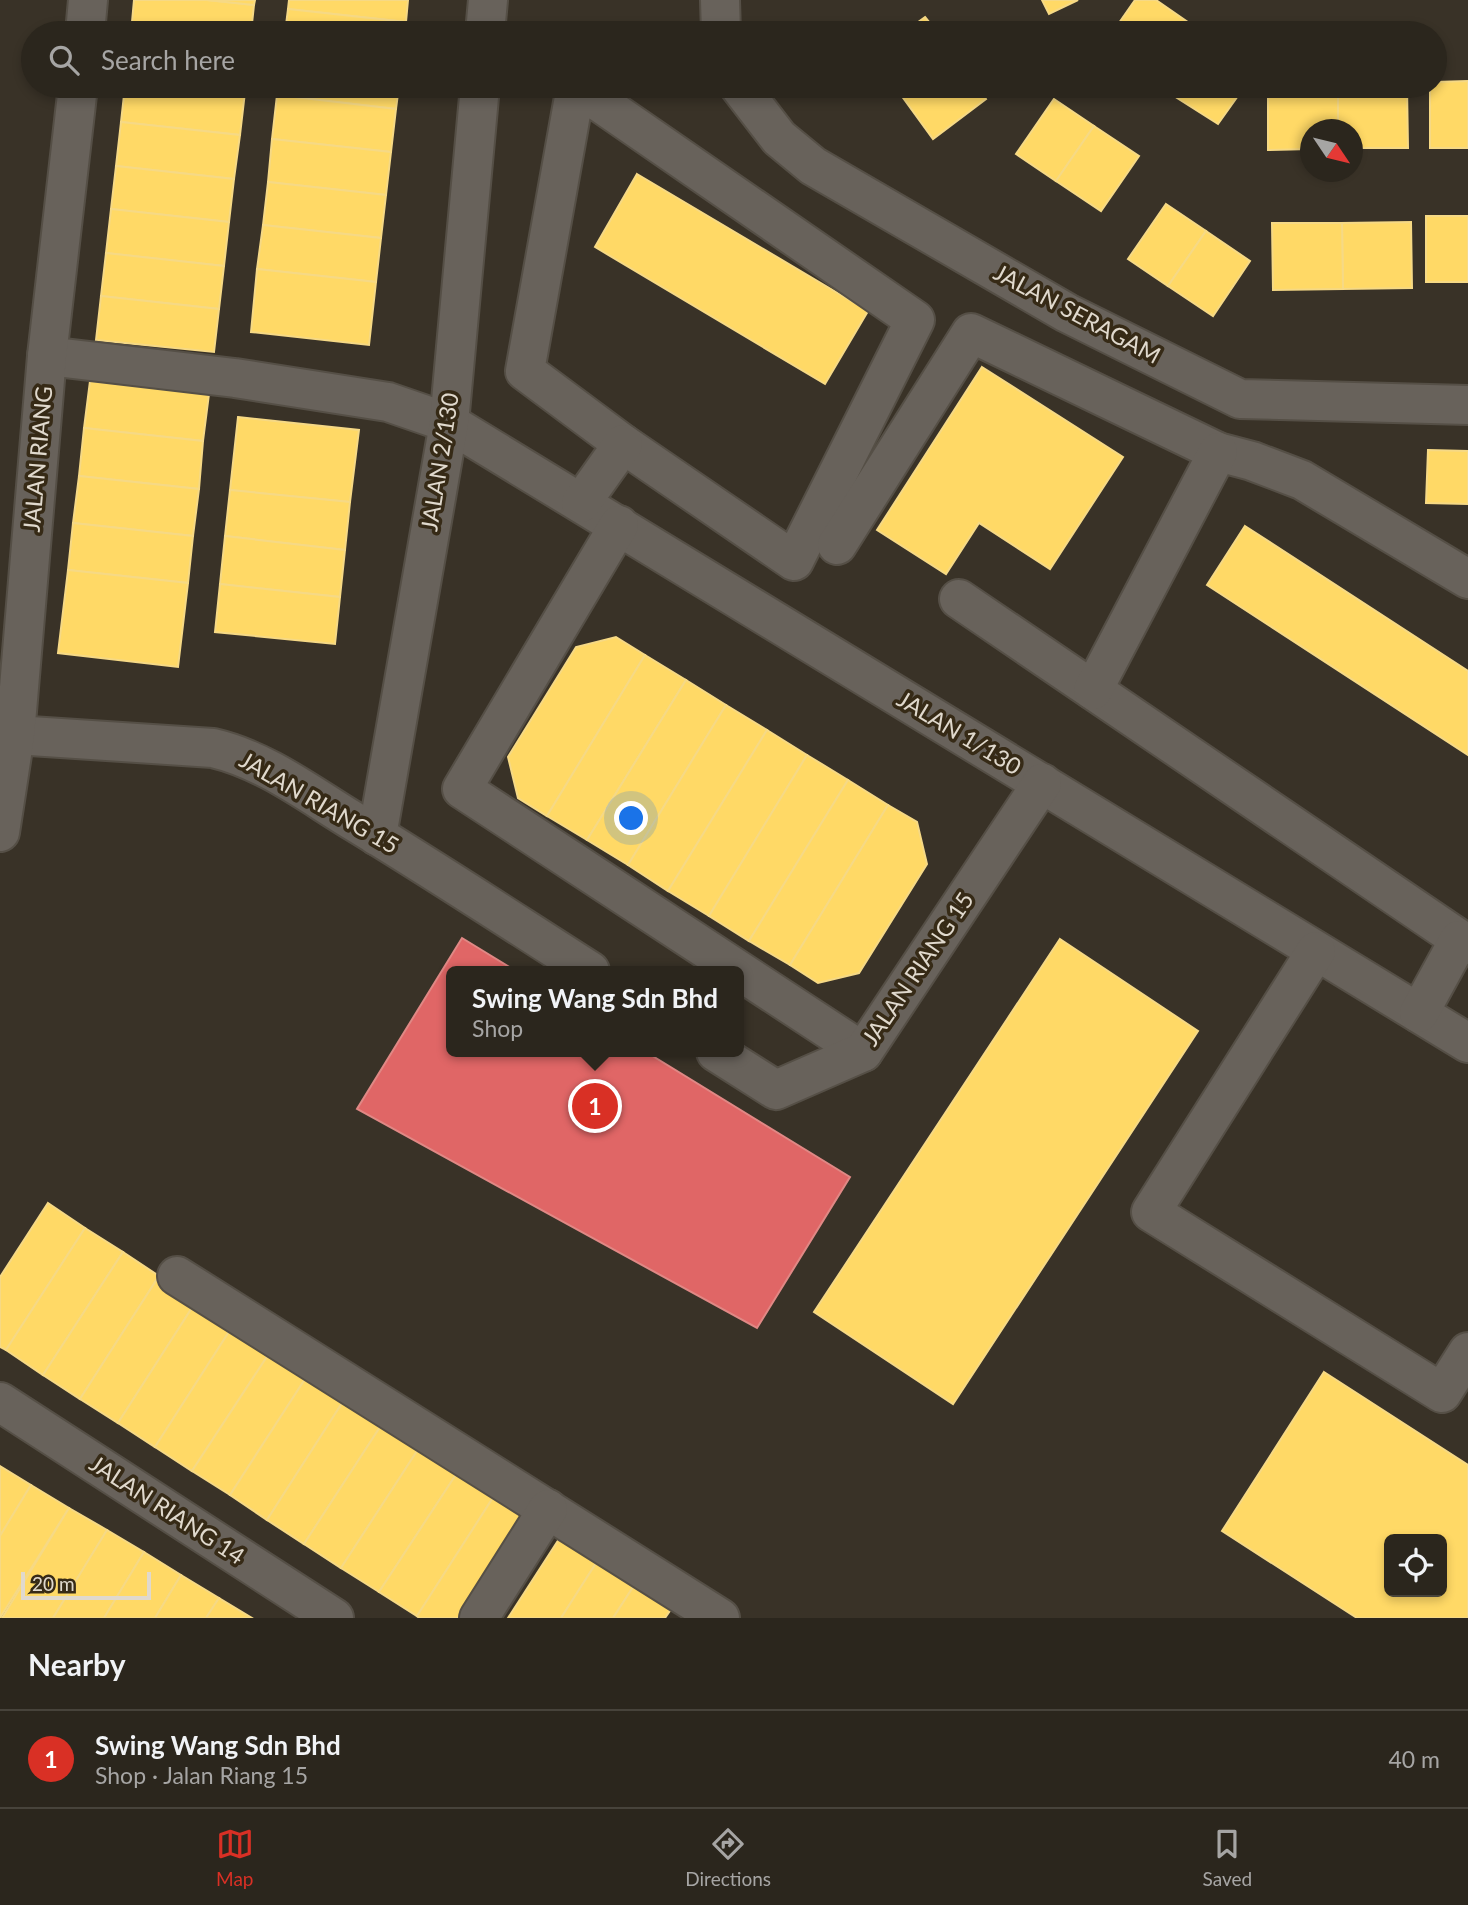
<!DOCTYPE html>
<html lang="en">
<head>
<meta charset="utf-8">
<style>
	:root { --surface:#2b261d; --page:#37322a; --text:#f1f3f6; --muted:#a6a5a4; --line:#47433b; --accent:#d93025 }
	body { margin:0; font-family:Lato,sans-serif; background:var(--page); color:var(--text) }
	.controls { position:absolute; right:21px; bottom:21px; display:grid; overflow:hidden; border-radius:10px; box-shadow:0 4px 10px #0003 }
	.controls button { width:63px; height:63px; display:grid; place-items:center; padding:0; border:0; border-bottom:2px solid var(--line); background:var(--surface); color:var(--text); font:35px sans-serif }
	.compass { position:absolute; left:1300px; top:119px; width:63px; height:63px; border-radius:50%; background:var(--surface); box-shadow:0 4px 10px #0003; rotate:125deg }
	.scale { position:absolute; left:21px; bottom:18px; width:130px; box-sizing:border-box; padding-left:7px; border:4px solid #e0d9cd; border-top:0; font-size:19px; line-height:24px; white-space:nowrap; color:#e0d9cd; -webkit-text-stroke:5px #362a16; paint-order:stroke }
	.you { position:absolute; left:632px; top:819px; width:24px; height:24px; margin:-18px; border:5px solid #fff; border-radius:50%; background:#1a73e8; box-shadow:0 0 0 10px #1a73e833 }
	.badge { display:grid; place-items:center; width:46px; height:46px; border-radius:50%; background:var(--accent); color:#fff; font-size:23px; font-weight:700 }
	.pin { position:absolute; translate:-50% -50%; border:4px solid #fff; box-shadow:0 2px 7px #0006 }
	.popup { position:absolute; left:446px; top:966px; width:298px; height:91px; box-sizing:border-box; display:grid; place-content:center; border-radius:10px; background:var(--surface); filter:drop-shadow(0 2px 5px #0005); font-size:23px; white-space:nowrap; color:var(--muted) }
	.popup b { font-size:26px; color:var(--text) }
	.popup::after { content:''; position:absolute; left:50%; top:100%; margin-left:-14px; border:14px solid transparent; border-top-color:var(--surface) }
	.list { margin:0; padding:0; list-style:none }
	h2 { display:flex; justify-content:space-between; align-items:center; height:91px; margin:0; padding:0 28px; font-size:30px }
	h2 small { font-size:23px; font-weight:400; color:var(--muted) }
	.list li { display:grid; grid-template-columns:46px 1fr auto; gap:21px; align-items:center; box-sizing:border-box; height:98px; padding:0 28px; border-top:2px solid var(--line) }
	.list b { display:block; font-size:26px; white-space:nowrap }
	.list p { margin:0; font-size:23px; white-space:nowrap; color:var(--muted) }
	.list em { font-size:23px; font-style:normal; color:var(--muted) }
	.icon { flex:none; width:38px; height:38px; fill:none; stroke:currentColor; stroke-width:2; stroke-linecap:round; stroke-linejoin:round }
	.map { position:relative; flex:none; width:1468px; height:1618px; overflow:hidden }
	.search { position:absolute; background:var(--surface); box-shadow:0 4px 10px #0003; left:21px; right:21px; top:21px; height:77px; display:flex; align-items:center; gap:18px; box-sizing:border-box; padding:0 24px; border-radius:38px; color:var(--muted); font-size:26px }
	.sheet { height:189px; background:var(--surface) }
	nav { display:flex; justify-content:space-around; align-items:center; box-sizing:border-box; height:98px; border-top:2px solid var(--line); background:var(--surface); font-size:19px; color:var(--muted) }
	nav a { display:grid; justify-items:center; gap:4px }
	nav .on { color:var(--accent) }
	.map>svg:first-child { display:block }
</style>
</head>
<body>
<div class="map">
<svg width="1468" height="1618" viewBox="0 0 1468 1618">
	<rect width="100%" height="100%" fill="#393227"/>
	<g fill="#ffd966" stroke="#f6d985" stroke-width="2" fill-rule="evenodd">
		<polygon points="134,0 207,0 254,5 251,33 131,33"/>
		<polygon points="207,0 255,0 254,5"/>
		<polygon points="289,0 408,0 406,22 288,9"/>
		<polygon points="1042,0 1078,0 1049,14"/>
		<polygon points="1135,0 1156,0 1198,29 1196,33 1112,33"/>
		<polygon points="288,9 406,22 405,33 285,33"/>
		<polygon points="925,17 938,33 903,33"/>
		<polygon points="1468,81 1468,148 1430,148 1430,86 1435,86 1435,82"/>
		<polygon points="125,86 189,86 245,92 240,135 121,122"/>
		<polygon points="189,86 245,86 245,92"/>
		<polygon points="278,86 399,86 396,109 277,95"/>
		<polygon points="914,86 976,86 986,99 933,139 901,95"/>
		<polygon points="1169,86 1245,86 1218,124 1166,91"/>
		<polygon points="1268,86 1338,86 1338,130 1310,130 1310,149 1268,150"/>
		<polygon points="1338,86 1407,86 1408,148 1352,148 1352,130 1338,130"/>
		<polygon points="277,95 396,109 391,152 272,139"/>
		<polygon points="1054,99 1094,126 1056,181 1016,154"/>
		<polygon points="121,122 240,135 234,179 116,166"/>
		<polygon points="1094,126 1139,156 1101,211 1056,181"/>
		<polygon points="272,139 391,152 386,195 268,182"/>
		<polygon points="116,166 234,179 229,222 111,209"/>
		<polygon points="637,174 868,311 825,384 595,247"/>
		<polygon points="268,182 386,195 381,238 263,225"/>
		<polygon points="1166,204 1206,231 1168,286 1128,259"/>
		<polygon points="111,209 229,222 224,266 106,253"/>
		<rect x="1426" y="216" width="42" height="66"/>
		<polygon points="1411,222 1412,288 1343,289 1342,223"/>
		<polygon points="1272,223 1342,223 1343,289 1273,290"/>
		<polygon points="263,225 381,238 376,282 257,269"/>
		<polygon points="1206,231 1250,261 1213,316 1168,286"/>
		<polygon points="106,253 224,266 219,309 101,296"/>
		<polygon points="257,269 376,282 369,345 251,332"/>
		<polygon points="101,296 219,309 214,352 96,340"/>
		<polygon points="982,367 1123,457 1050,569 979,523 946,574 877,530"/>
		<polygon points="90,381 209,394 203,441 84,428"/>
		<polygon points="238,417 359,430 350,502 230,490"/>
		<polygon points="84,428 203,441 199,489 79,476"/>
		<polygon points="1428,450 1468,451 1468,504 1426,503"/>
		<polygon points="79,476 199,489 193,536 73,523"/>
		<polygon points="230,490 350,502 345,550 225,536"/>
		<polygon points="73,523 193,536 188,583 68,570"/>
		<polygon points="1245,526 1468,671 1468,755 1207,585"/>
		<polygon points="225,536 345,550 340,597 220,584"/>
		<polygon points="68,570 188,583 178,667 58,653"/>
		<polygon points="220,584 340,597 335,644 215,632"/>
		<polygon points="616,637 645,655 547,816 518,798 508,757 576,647"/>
		<polygon points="645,655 686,680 587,840 547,816"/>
		<polygon points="686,680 726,705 628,865 587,840"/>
		<polygon points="726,705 767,730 668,891 628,865"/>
		<polygon points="767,730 807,755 709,916 668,891"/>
		<polygon points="807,755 848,780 749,941 709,916"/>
		<polygon points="848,780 888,805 790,965 749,941"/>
		<polygon points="888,805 917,822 927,864 859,973 818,983 790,965"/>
		<polygon points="1060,939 1198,1031 953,1404 814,1312"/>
		<polygon points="48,1203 85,1228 6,1350 0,1347 0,1277"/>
		<polygon points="85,1228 123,1252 43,1375 6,1350"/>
		<polygon points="123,1252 159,1276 80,1399 43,1375"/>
		<polygon points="159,1276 197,1300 118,1423 80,1399"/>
		<polygon points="197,1300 234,1324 155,1447 118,1423"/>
		<polygon points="234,1324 272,1349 192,1471 155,1447"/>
		<polygon points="272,1349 309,1373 230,1495 192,1471"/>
		<path d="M1324,1372L1468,1465V1618H1357L1222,1531ZM1389,1539H1442V1592H1389Z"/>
		<polygon points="309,1373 346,1397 267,1520 230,1495"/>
		<polygon points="346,1397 384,1421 304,1544 267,1520"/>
		<polygon points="384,1421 421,1445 341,1568 304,1544"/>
		<polygon points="421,1445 459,1470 379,1592 341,1568"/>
		<polygon points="0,1466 31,1485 0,1536"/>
		<polygon points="459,1470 496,1493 417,1616 379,1592"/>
		<polygon points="31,1485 69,1508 0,1618 0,1536"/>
		<polygon points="496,1493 533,1518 469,1618 419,1618 417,1616"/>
		<polygon points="69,1508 107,1530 53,1618 2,1618"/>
		<polygon points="107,1530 144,1552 104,1618 53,1618"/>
		<polygon points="563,1533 600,1557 561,1618 508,1618"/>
		<polygon points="144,1552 181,1575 155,1618 104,1618"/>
		<polygon points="600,1557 637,1581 613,1618 561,1618"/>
		<polygon points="181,1575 219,1598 206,1618 155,1618"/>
		<polygon points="637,1581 674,1605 665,1618 613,1618"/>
		<polygon points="219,1598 252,1618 206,1618"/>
	</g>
	<polygon fill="#e06666" stroke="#e08885" stroke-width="2" points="462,938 516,971 452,971 452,1052 646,1052 850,1177 757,1328 357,1109"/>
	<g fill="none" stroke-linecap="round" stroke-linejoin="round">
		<g stroke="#554f46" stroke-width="42">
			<g id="minor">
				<polyline points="720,0 721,33"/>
				<polyline points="85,33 88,0"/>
				<polyline points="485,33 488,0"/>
				<polygon points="576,86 915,320 794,561 623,444 525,371"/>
				<polyline points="739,86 779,138 813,166 1067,313 1240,399 1468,405"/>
				<polyline points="47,356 235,378 388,402 449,423 1468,1043"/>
				<polyline points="581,503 623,444"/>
				<polyline points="619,525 462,789 863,1052"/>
				<polyline points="837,545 971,333 1218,452 1252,461 1302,480 1468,579"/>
				<polyline points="959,599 1468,945"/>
				<polyline points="1093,690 1218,452"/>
				<path d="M15,735L213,748C264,760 306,792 350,819C431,868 510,920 590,971"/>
				<polyline points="0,832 15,735 47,356 78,86"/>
				<polyline points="377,836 449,423 480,86"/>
				<polyline points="1316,951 1151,1212 1442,1393 1468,1352"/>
				<polyline points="1419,1013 1459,940"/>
				<polyline points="716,1052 776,1090 863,1052 1042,783"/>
				<polyline points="177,1276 720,1618"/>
				<polyline points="0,1402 334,1618"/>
				<polyline points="479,1618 548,1509"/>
			</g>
		</g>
		<use href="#minor" stroke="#68625b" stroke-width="38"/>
	</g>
	<g text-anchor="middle" stroke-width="7" stroke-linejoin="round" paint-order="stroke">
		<g font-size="23" fill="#e0d9cd" stroke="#362a16">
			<text transform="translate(1077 314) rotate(28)" y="8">JALAN SERAGAM</text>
			<text transform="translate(38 459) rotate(-85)" y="8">JALAN RIANG</text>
			<text transform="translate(440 462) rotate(-81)" y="8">JALAN 2/130</text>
			<text transform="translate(959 733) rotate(31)" y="8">JALAN 1/130</text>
			<text transform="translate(319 803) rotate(30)" y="8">JALAN RIANG 15</text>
			<text transform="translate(918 969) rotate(-56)" y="8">JALAN RIANG 15</text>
			<text transform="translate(167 1510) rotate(33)" y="8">JALAN RIANG 14</text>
		</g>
	</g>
</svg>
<div class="controls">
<button><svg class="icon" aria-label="locate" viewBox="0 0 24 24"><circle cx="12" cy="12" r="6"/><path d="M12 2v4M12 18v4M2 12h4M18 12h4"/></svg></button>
</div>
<svg class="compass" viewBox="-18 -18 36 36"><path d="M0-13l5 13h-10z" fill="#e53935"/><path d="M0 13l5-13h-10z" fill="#a6a5a4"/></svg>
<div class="scale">20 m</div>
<div class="you"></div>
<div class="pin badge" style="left:595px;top:1106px">1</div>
<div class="popup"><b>Swing Wang Sdn Bhd</b>Shop</div>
<div class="search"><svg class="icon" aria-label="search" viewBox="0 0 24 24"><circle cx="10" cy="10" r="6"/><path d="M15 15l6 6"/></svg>Search here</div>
</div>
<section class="sheet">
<h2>Nearby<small></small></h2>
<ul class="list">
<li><span class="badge">1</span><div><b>Swing Wang Sdn Bhd</b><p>Shop · Jalan Riang 15</p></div><em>40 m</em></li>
</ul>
</section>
<nav>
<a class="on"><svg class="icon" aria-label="map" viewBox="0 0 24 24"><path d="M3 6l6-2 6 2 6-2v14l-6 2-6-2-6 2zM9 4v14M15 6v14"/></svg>Map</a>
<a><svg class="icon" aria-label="directions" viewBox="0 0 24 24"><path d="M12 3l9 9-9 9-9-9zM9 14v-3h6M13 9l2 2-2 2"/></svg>Directions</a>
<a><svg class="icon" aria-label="saved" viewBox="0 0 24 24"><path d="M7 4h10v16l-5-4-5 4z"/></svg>Saved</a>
</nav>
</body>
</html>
